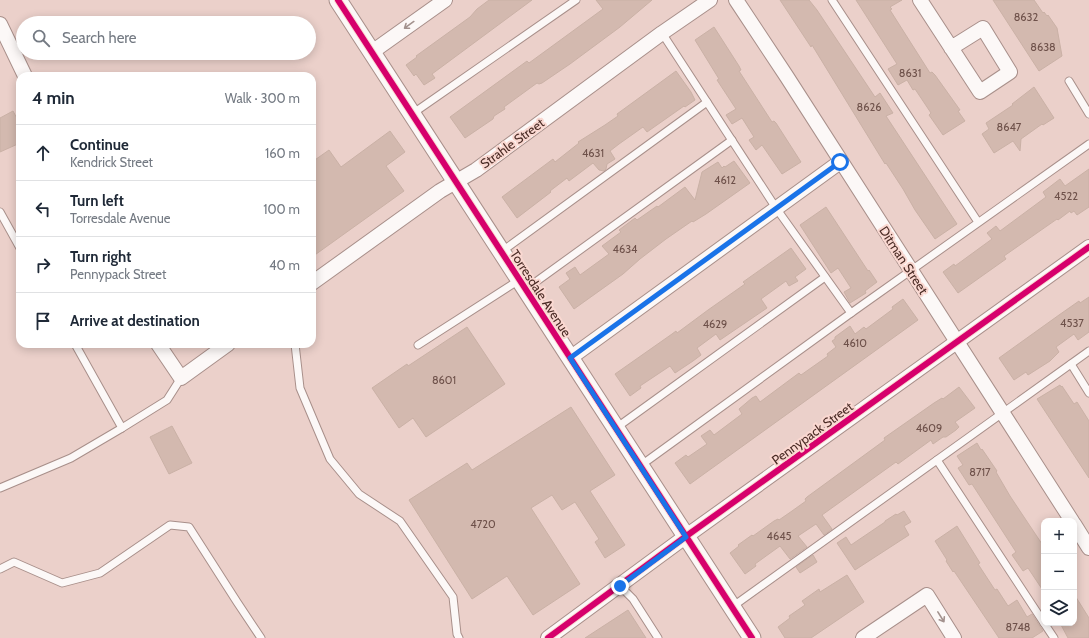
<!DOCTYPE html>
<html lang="en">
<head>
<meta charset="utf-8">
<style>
	:root { --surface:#fff; --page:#f2f2f3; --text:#1f2937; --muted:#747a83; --line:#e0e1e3 }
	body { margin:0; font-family:Cabin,sans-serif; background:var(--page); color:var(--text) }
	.controls { position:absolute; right:12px; bottom:12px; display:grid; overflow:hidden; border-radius:8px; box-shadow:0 2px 10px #0003 }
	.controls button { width:36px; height:36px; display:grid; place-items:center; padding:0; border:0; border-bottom:1px solid var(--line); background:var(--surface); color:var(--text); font:20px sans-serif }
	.stop { position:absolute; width:12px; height:12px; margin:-9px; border:3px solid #1a73e8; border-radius:50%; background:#fff }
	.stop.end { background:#1a73e8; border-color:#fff; box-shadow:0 1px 4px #0008 }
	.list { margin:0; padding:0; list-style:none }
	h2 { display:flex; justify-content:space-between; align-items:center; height:52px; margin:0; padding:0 16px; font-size:17px }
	h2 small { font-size:13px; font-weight:400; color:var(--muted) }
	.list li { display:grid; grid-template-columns:26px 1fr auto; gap:12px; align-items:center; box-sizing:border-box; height:56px; padding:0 16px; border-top:1px solid var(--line) }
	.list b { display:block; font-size:15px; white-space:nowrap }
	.list p { margin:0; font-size:13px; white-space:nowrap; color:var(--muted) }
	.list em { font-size:13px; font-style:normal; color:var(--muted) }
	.icon { flex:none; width:22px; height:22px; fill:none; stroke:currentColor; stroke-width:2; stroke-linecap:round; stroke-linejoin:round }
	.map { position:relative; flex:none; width:1089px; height:638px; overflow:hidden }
	.search { position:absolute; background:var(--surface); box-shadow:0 2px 10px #0003; left:16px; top:16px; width:300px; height:44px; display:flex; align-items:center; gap:10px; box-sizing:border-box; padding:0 14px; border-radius:22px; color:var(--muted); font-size:15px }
	.panel { position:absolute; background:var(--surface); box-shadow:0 2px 10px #0003; left:16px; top:72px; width:300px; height:276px; border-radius:12px }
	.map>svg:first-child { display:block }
</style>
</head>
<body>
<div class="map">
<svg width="1089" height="638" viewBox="0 0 1089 638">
	<rect width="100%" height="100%" fill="#ebd0ca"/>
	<g fill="#d3b9af" stroke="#cab1a6">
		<polygon points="489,0 532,0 432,74 435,78 424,85 416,74 414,76 406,65 417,57 416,56 470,17 477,9"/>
		<polygon points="596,0 652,0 620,27 570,64 542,83 539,84 537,83 504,107 505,109 494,116 493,119 465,138 450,117 527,61 529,63 603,9"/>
		<polygon points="780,0 809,0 817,10 875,97 880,93 893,113 886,116 957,224 935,239 915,210 903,189 886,163 885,164 812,45 811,47"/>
		<polygon points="856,0 902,0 890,7 892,9 890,10 930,73 932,72 935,75 960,110 958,111 965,121 943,135 929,115 931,113 915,89 913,90 907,80 898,85 888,69 897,64"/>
		<polygon points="993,0 1034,0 1043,13 1044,12 1047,16 1048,15 1057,28 1062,56 1039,71"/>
		<polygon points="714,27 739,66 741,70 739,71 772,122 774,121 776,123 801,162 782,174 762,145 756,150 749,140 754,137 742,118 732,124 726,115 736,109 717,80 719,79 695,40"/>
		<polygon points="676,71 691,92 695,100 685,107 684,106 647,132 643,127 619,144 610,151 615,159 607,164 606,169 604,171 599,170 593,163 569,181 567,178 550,191 551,192 517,218 502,197 553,159 555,162 579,143 578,142 605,125 618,116 617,114"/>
		<polygon points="1034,87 1054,118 1043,125 1042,124 1021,139 1020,151 1013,141 994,153 982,134 989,129 986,123 1013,105 1012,104"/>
		<polygon points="13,111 20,124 20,143 0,152 0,118"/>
		<polygon points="390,131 405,152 386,166 404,191 312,257 312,162 329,150 341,167"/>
		<polygon points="734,161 750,183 706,214 693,222 692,221 666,239 640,259 623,274 574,309 559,287 570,279 566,273 575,267 580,275 609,254 602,246 621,232 619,230 635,218 637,220 657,206 658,207 685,187 695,200 702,172 718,162 722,168 724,166 725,167"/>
		<polygon points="1089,169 1089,207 1077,215 1074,211 1071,213 1070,211 1058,220 1057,219 1004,256 1006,259 958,293 943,272 954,264 955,266 992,239 987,233 996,226 1000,231 1046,197 1043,192 1060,179 1065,186"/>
		<polygon points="826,207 868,271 869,270 877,282 865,291 866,293 850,303 844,292 851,288 838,268 831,273 800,225"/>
		<polygon points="791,248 806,269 795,277 798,281 789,286 786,281 761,299 767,308 720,340 716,334 697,348 701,355 693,361 675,373 670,366 640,386 641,388 630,396 615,374 672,334 676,331 677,333 708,310 745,284 743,282"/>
		<polygon points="1089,297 1089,332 1078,340 1074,334 1056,347 1059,352 1050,361 1028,375 1026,372 1014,380 999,358 1059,315 1079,301 1080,303"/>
		<polygon points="903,299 918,320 690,484 675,463 686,455 688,457 707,444 701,436 710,430 714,435 742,414 739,409 752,398 756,396 760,402 799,373 801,375 828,356 827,354 836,347 832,341 835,339 835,337 850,326 855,334 864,327 866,329 893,309 892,307"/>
		<polygon points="467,327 505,384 426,437 413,418 399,428 372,388 407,364 408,366"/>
		<polygon points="1060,385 1061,387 1062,386 1074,404 1077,402 1089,421 1089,478 1037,399"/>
		<polygon points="959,387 975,408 955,422 959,427 956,430 946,437 943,437 933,444 931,440 898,464 896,462 822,515 832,529 824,535 816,524 798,536 807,547 790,559 780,546 755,564 756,566 745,574 730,553 739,546 738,545 752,535 753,536 774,521 778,519 779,520 792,511 806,501 805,499 807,497 885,440 884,438 934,403 942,398 943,399"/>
		<polygon points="571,407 615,475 590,491 625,545 605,558 595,542 599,539 575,502 562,510 552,495 531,508 580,584 533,615 507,576 472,599 409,500 467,463 472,470"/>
		<polygon points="172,426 192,463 169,474 150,437"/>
		<polygon points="977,443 981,450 982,449 997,471 996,472 1010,496 1044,547 1044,592 1028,568 1023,571 1012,555 1016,552 972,484 969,485 958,468 963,465 957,456"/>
		<polygon points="904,511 911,522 904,526 909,535 855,570 837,543 846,537 851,545 885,522 885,521 896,514 897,515"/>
		<polygon points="957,526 980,563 978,564 995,590 997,589 1008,606 1017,600 1027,617 1032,614 1043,631 1032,638 999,638 954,571 953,572 946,561 947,560 935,541"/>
		<polygon points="813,555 817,562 800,573 796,567"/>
		<polygon points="847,575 864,602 811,638 785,638 778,627 790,618 789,616 805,605 802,601 819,589 820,592"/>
		<polygon points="1074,594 1089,618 1089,638 1068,638 1060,623 1074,623"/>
		<polygon points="628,610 646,638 585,638"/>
	</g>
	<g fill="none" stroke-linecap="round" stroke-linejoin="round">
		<g stroke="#a88f8a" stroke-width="9">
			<g id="service">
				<polyline points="832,0 978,222"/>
				<polyline points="662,33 776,208 851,313"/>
				<polyline points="1069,81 1089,114"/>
				<polyline points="412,114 576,0"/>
				<polyline points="0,212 20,248"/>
				<polyline points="501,252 707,102"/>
				<polyline points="526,289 732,140"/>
				<polyline points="75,344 122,428"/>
				<polyline points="295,344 300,388 330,459 359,494 400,521 453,597 457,634 459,638"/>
				<polyline points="418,345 519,280"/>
				<polyline points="1071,364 1089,393"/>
				<polyline points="616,428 825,277"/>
				<polyline points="937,460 1044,623"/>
				<polyline points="640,466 851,313 1089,144"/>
				<polyline points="0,488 71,458 122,428 167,400 181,378"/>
				<polyline points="0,569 14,562 62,583 100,573 170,525 189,527 237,602 261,638"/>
				<polyline points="620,586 633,599 658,638"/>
				<polyline points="732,607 1089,351"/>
				<polyline points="1044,623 1054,638"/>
			</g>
		</g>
		<g stroke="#a88f8a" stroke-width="16">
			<g id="minor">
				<polyline points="736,0 787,77 1072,521"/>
				<polyline points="920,0 980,92 1010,72 983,28 951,48"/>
				<polyline points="0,24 25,76"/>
				<polyline points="372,52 445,0"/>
				<polyline points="312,283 440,191 476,170 662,33 710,0"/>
				<polyline points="158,344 181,378 228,344"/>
				<polyline points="570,358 840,162"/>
				<polyline points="1074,524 1089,548"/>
				<polyline points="548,638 685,537 1089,247"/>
				<polyline points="863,638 927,595 954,638"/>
			</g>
		</g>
		<g stroke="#a88f8a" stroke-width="19">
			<polyline id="tertiary" points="338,0 752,638"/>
		</g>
		<use href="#service" stroke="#fcf8f7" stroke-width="7"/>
		<use href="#minor" stroke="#fcf8f7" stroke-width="14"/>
		<use href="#tertiary" stroke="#fcf8f7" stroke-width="17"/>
		<g stroke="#fad8d1" stroke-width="8">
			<g id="cycleway">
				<polyline points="338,0 752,638"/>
				<polyline points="548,638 685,537 1089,247"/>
			</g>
		</g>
		<use href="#cycleway" stroke="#d6006c" stroke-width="6"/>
	</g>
	<defs><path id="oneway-shaft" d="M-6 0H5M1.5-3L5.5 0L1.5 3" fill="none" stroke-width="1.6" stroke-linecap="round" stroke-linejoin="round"/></defs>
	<g stroke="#a3928e">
		<use href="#oneway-shaft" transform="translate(409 25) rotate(144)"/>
		<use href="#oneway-shaft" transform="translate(941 617) rotate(58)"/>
	</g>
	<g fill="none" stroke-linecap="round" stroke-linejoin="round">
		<polyline stroke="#1a73e8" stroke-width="5" points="620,586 686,537 570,358 840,162"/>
	</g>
	<g text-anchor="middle" stroke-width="4" stroke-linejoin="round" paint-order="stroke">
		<g font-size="11" fill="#6e514a">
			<text x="1026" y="21">8632</text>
			<text x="1043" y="51">8638</text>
			<text x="910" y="77">8631</text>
			<text x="869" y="111">8626</text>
			<text x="1009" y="131">8647</text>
			<text x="593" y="157">4631</text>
			<text x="725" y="184">4612</text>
			<text x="1066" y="200">4522</text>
			<text x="625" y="253">4634</text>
			<text x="1072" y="327">4537</text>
			<text x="715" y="328">4629</text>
			<text x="855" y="347">4610</text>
			<text x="444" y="384">8601</text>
			<text x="929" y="432">4609</text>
			<text x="980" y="476">8717</text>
			<text x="483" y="528">4720</text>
			<text x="779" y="540">4645</text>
			<text x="1018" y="631">8748</text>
		</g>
		<g font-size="13" fill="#4a2b25" stroke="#fad8d1">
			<text transform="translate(512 143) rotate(-36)" y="5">Strahle Street</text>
			<text transform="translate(904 260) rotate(57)" y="5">Ditman Street</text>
			<text transform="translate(541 293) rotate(57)" y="5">Torresdale Avenue</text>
			<text transform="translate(812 433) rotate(-36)" y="5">Pennypack Street</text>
		</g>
	</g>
</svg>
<div class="controls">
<button>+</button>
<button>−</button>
<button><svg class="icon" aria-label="layers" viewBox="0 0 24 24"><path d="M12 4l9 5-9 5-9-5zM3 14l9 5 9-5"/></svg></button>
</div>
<div class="stop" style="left:840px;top:162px"></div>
<div class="stop end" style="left:620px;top:586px"></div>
<div class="search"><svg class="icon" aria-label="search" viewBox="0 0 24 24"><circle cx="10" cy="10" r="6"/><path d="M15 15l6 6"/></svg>Search here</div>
<section class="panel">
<h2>4 min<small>Walk · 300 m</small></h2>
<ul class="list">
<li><svg class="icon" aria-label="ahead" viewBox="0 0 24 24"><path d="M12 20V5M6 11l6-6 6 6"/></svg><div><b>Continue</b><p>Kendrick Street</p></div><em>160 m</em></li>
<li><svg class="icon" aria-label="left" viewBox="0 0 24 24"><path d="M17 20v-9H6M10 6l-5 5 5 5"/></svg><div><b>Turn left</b><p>Torresdale Avenue</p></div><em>100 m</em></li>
<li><svg class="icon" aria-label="right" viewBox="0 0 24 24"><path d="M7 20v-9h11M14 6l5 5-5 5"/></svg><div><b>Turn right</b><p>Pennypack Street</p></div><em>40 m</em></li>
<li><svg class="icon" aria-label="arrive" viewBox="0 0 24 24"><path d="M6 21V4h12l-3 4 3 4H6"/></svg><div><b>Arrive at destination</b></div></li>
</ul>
</section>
</div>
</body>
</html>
